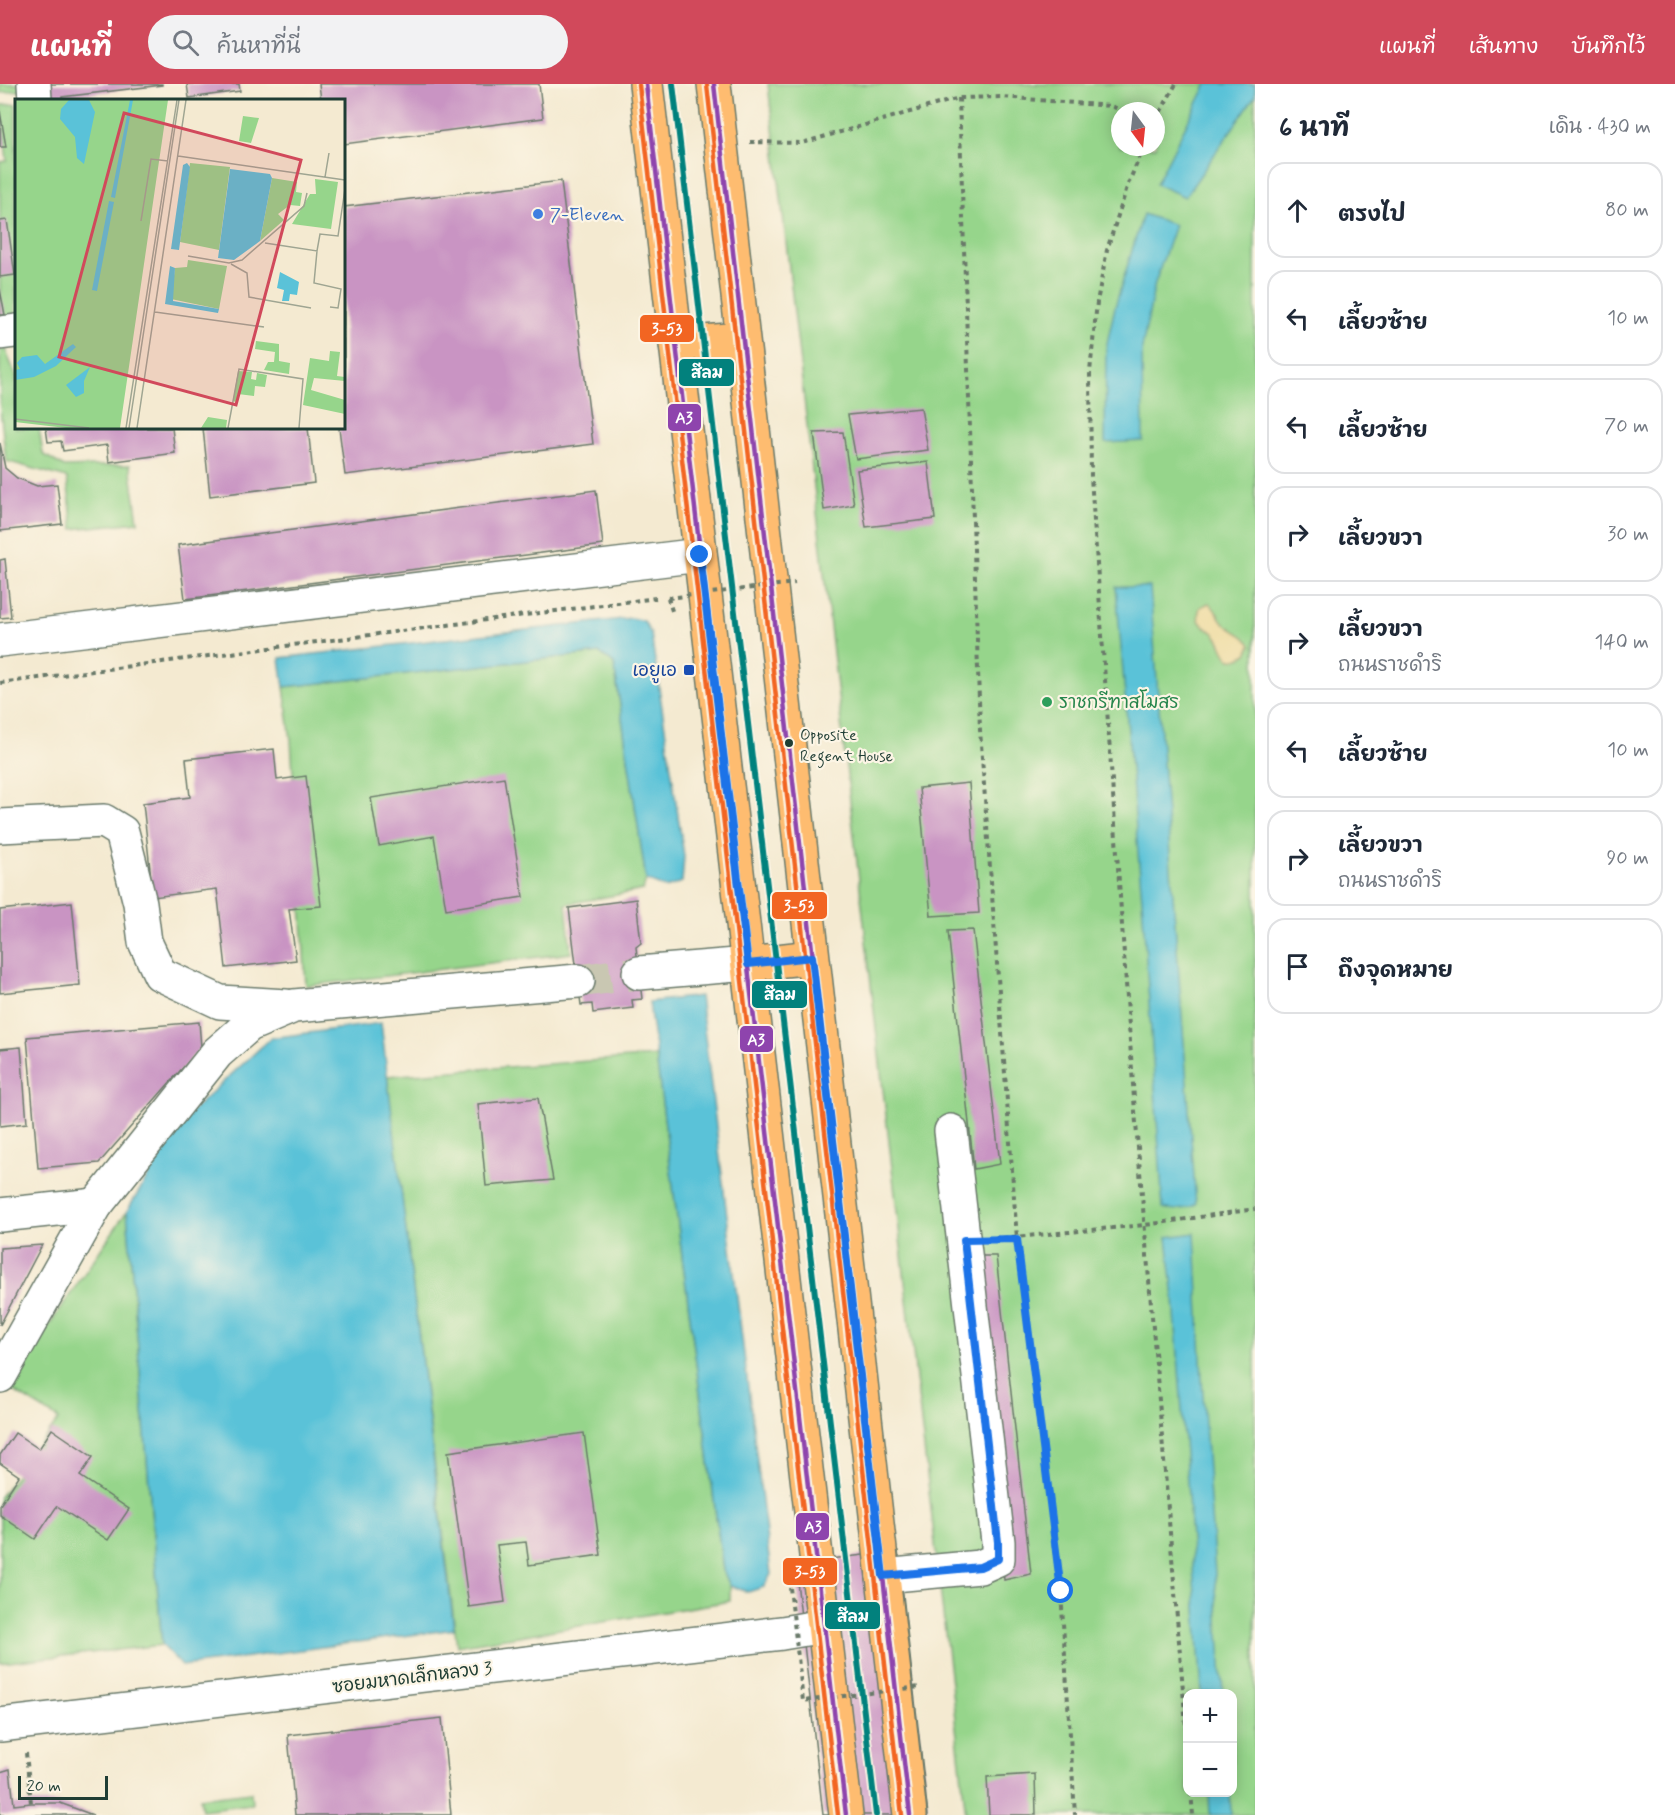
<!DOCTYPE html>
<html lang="th">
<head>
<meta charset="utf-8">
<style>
	:root { --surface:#fff; --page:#f2f2f3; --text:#1f2937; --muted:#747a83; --line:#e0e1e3; --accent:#d1495b }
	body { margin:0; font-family:Mynerve,"Playpen Sans Thai",sans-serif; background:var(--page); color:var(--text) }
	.controls { position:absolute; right:18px; bottom:18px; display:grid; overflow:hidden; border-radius:12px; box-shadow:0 3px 15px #0003 }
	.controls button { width:54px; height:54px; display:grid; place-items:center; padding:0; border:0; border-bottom:2px solid var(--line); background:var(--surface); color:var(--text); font:30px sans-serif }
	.compass { position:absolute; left:1111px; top:18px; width:54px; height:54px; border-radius:50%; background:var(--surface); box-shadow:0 3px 15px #0003; rotate:165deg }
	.scale { position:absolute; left:18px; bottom:15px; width:90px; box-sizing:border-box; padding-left:6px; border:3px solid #1f3d34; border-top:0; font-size:16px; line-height:21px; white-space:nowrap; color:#1f3d34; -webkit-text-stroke:4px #fcf5e5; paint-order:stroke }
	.stop { position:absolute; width:18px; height:18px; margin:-14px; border:4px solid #1a73e8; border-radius:50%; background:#fff }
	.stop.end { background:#1a73e8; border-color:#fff; box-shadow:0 2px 6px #0008 }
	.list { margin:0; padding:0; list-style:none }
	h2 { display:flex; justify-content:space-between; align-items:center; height:78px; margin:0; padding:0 24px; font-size:26px }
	h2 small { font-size:20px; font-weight:400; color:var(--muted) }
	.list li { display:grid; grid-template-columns:39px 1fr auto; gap:18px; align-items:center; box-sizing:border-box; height:96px; margin:0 12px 12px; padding:0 12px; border:2px solid var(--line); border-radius:18px }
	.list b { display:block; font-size:22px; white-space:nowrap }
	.list p { margin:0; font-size:20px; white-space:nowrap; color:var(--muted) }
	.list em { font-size:20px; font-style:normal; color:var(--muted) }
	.icon { flex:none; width:33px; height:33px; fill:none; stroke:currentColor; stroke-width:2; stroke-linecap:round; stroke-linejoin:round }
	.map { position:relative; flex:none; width:1255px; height:1731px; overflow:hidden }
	header { display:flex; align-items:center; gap:36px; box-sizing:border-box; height:84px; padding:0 30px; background:var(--accent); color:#fff }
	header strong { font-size:28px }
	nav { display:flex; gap:33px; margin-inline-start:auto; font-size:21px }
	.search { width:420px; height:54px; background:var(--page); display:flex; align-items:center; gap:15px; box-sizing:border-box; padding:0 21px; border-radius:33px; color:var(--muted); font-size:22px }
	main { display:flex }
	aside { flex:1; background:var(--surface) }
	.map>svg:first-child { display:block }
</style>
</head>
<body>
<header>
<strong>แผนที่</strong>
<div class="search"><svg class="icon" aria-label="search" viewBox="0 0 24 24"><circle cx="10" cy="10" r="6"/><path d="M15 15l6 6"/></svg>ค้นหาที่นี่</div>
<nav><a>แผนที่</a><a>เส้นทาง</a><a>บันทึกไว้</a></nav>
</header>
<main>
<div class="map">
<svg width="1255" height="1731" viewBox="0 0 1255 1731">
	<rect width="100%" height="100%" fill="#fcf5e5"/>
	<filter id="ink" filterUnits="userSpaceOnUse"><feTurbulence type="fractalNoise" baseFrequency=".0167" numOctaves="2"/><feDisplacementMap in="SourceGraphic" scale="12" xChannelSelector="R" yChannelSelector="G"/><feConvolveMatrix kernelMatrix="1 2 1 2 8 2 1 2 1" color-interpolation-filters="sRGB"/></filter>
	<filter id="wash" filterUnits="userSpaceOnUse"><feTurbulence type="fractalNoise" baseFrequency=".008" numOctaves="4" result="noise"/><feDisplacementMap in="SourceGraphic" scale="24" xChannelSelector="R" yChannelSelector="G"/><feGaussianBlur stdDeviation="1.35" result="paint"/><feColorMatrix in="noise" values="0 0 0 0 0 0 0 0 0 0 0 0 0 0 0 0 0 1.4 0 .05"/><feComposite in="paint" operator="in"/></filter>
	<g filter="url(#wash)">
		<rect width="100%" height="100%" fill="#f4ead1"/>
		<g fill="#96d58b" stroke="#5a8960" stroke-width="1.5" fill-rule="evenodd">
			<polygon points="0,0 22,0 23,6 0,9"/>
			<path d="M768,0H1255V1731H966ZM1120,27H1156V63H1120ZM1188,1610H1232V1708H1188Z"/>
			<polygon points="16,20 16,234 0,236 0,78 7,77 1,21"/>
			<polygon points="5,265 16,292 16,344 39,344 43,370 64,383 130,381 138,438 73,445 67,394 6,377 0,323 0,266"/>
			<polygon points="600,569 614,580 646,796 643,806 566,820 571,869 306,902 291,656 284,603"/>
			<polygon points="656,972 723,1486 730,1502 730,1517 457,1562 387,992"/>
			<polygon points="127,1127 162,1561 0,1579 0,1413 59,1335 7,1303"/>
			<polygon points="251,1708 252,1720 202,1726 200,1714"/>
		</g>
		<path fill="#eeda9e" stroke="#868c69" stroke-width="1.5" d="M1209,519C1216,525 1218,533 1224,539C1233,548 1245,550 1251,561L1247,570C1224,585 1226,565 1217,553C1209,541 1193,543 1200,523Z"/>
		<g fill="#5ac2d8" stroke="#3c8086" stroke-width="1.5">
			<polygon points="1207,0 1255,0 1255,12 1185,113 1156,100"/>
			<polygon points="1143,130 1175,141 1155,199 1142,264 1143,357 1105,359 1106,264 1115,223"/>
			<path d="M1116,503H1150L1196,1120C1187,1126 1173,1127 1163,1124L1142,816Z"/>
			<polygon points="631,534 644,537 651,550 684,772 682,798 666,804 646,796 614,580 600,569 284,603 280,574"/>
			<polygon points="700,912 771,1490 764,1503 748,1508 730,1502 723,1486 649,918"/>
			<polygon points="381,939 454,1545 182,1582 162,1561 127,1127 183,1035 271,954"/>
			<polygon points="1195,1149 1202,1296 1223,1609 1202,1609 1174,1215 1167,1153"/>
			<polygon points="1209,1709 1230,1709 1231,1731 1210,1731"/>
		</g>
		<g id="blocks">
			<g fill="#c994c3">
				<polygon points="43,0 162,0 162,1 62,13 62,16 45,16"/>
				<polygon points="187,0 239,0 240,7 189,14"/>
				<polygon points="319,0 539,0 543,34 344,60 344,16 321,16"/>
				<polygon points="0,27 6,63 0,63"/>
				<polygon points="561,97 593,360 345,391 339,344 344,344 344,123"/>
				<polygon points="7,136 15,191 0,193 0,137"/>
				<polygon points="0,205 5,231 0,231"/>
				<polygon points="921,324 928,366 856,375 848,331"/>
				<polygon points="46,344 172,344 175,369 109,378 107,361 63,367 61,357 48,358"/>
				<polygon points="203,344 308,344 314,399 210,412"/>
				<polygon points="843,348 854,421 824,426 814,349"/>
				<polygon points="0,359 5,384 17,394 37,402 57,400 62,440 0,447"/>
				<polygon points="928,378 935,435 866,443 857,386"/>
				<polygon points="596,406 603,461 185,515 178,461"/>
				<polygon points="5,475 11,533 0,534 0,476"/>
				<polygon points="274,665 277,696 306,692 321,822 289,825 296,876 226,884 217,805 153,813 143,719 190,713 186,675"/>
				<polygon points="504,693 523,813 446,825 434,752 379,762 371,714"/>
				<polygon points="969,699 979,829 931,832 919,704"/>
				<polygon points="636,815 641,859 636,863 642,915 632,916 633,924 593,929 592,920 581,921 569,824"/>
				<polygon points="72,818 80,901 0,909 0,826"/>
				<polygon points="973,846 1000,1080 974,1085 948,847"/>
				<polygon points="199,938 201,963 99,1079 38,1084 27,953"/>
				<polygon points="21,963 27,1039 0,1042 0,965"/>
				<polygon points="538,1014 553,1096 486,1102 478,1020"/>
				<polygon points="42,1161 0,1241 0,1164"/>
				<polygon points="972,1172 996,1172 1031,1490 1004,1496"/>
				<polygon points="52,1345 93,1373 80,1392 129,1425 108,1456 57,1422 35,1455 0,1431 0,1421 19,1392 0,1379 0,1371 15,1349 39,1365"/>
				<polygon points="584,1349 601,1471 529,1481 526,1458 497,1461 505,1518 469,1523 448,1368"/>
				<polygon points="898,1467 928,1731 823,1731 795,1479"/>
				<polygon points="442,1634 451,1731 295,1731 288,1651"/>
				<polygon points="10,1685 14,1721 31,1719 60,1719 93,1731 0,1731 0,1688"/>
				<polygon points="1035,1690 1036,1731 989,1731 987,1693"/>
			</g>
		</g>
	</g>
	<g filter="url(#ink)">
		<use href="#blocks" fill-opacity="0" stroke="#6a7a6b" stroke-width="1.5"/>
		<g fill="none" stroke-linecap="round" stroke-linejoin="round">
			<polyline stroke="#c9c7b2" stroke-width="33" stroke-dasharray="33 16" stroke-linecap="butt" points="578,897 639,889"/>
			<g stroke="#6a7a6b" stroke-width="36">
				<g id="minor">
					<polyline points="34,0 35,16"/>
					<polyline points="0,249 16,247"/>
					<polyline points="0,556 700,471"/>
					<polyline points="0,742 104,737 122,748 140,819 145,858 160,890 220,918 286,922"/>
					<polyline points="639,889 748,880"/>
					<polyline points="0,1131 96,1121"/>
					<polyline points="0,1292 96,1121 217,969 249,941 294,922 578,897"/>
					<polyline points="883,1492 980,1483 998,1475 998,1458 951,1047"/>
					<polyline points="0,1641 782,1549 824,1542"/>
				</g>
			</g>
			<g stroke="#6a7a6b" stroke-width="36">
				<g id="major">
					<polyline points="646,0 846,1731"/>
					<polyline points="714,0 910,1731"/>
					<polyline points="676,260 742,255"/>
					<polyline points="748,880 812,873"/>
				</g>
			</g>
			<g stroke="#6a7a6b" stroke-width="4" stroke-dasharray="4.5 4.5" stroke-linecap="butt">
				<polyline points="959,14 980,646 1017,1155 1061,1507 1075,1731"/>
				<polyline points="1156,36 1176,0"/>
				<polyline points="750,58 802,59 959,14 1002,13 1110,22 1125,27"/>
				<polyline points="1144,63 1128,100 1107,166 1097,218 1090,288 1091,393 1134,1015 1188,1666"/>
				<polyline points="668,514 673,530"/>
				<polyline points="0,599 656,514"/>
				<polyline points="994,1155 1145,1141 1255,1125"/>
				<polyline points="26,1669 31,1719"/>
				<polyline points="1191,1708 1193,1731"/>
			</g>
			<use href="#minor" stroke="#fff" stroke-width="33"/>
			<use href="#major" stroke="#febc70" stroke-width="33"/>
			<g stroke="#6a7a6b" stroke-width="4" stroke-dasharray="4.5 4.5" stroke-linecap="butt">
				<polyline points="668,514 795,499"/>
				<polyline points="788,1486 803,1617 920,1603"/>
			</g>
			<g stroke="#fcf5e5" stroke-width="9">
				<g id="bus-1">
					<polyline points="646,0 846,1731"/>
					<polyline points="714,0 910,1731"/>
				</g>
			</g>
			<g stroke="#fcf5e5" stroke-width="9">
				<g id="bus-2">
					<polyline points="639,1 838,1731"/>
					<polyline points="707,1 902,1731"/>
				</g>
			</g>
			<use href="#bus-1" stroke="#8e44ad" stroke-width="4.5"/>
			<use href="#bus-2" stroke="#f26522" stroke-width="4.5"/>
			<g stroke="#fcf5e5" stroke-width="10">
				<polyline id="metro-1" points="673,0 876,1731"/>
			</g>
			<use href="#metro-1" stroke="#02817d" stroke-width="6"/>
		</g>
	</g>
	<g fill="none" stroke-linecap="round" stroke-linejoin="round" filter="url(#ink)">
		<polyline stroke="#1a73e8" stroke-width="8" points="700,471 748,880 812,873 883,1492 980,1483 998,1475 998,1458 964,1156 1017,1155 1061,1507"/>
	</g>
	<circle fill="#3f7fe0" stroke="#fcf5e5" stroke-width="2" cx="538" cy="130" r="6"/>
	<rect fill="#1a4fb4" stroke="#fcf5e5" stroke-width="2" x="683" y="580" width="12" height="12" rx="3"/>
	<circle fill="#2e9e5b" stroke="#fcf5e5" stroke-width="2" cx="1047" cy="618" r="6"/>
	<circle fill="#1f3d34" stroke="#fcf5e5" stroke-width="2" cx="789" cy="659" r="5"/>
	<g text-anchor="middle" stroke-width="4.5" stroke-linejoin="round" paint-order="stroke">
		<g font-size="16" fill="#1f3d34" stroke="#fcf5e5" text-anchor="start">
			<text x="800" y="656">Opposite<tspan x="800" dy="21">Regent House</tspan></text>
		</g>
		<g font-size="18" fill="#366cbe" stroke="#fcf5e5" text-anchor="start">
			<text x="550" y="136">7-Eleven</text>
		</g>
		<g font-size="18" fill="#164399" stroke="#fcf5e5" text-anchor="end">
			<text x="677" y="592">เอยูเอ</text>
		</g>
		<g font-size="18" fill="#27864d" stroke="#fcf5e5" text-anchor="start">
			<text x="1059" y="624">ราชกรีฑาสโมสร</text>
		</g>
		<g font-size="18" fill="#1f3d34" stroke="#fcf5e5">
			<text transform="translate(412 1593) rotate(-7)" y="6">ซอยมหาดเล็กหลวง 3</text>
		</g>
	</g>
	<g transform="translate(15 15)">
		<rect width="330" height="330" fill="#f4ead1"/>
		<path d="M0,1H153L105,329H51L0,323ZM228,17L244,19L236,44L224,42ZM175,64L215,68L204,151L165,143ZM257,79L282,83L281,93L287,94L285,107L275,106L263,115L269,121L245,142ZM300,80L323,83L316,130L277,125L295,95H301ZM173,161L212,167L204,210L156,200L160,169L172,168ZM241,242L264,245V262L275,264L274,275L249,271L253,263H259L260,253L240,250ZM315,252L325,253L322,277L330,278V282L299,279L296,291L330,301V315L288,306L295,259L314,262ZM223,272L237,273L236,280L241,281L242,274L252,276L250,288L240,287L239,297L223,295L221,303L218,302ZM193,318L212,321L211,329H186Z" fill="#96d58b"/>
		<path d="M54,1H74L80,13L69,65L62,59L60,38L45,20L46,10ZM115,1H118L100,99L96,98ZM172,64L175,68L164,151L156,150L168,66ZM215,70L255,75L257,79L245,142L219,161L203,159ZM94,102L99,103L82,192L77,191ZM155,167L160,169L158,202L204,210L203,214L150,205ZM265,173L284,183L282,196L275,195L274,202H267L269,191L262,189ZM58,245L61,248L41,267L19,278L0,281V271L5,270L2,264L7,258L22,256L30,265ZM75,268L69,282V294L61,298L51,286Z" fill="#5ac2d8"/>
		<path fill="none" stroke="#9fa592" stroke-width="1.5" d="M163,57L330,81M310,78L314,54M126,122L136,60L153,62M250,144L302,152L305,135L323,137L330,90M302,152L299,184L326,190L323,209L315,208M173,157L214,164L227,161L289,107L292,94M216,165L232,174L234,198L296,209M140,213L249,228M0,320L74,329M111,329L162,1M114,329L164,1M122,329L171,1M213,329L224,270L288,280L284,329"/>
		<path fill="#d1495b" fill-opacity="0.15" stroke="#d1495b" stroke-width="3" d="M109,14L286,61L221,306L44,258Z"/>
		<rect width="330" height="330" fill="none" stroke="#1f3d34" stroke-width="3"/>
	</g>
	<g stroke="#fcf5e5" stroke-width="2">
		<rect x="639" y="230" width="56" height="29" rx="6" fill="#f26522"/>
		<rect x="678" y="274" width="57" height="29" rx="6" fill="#02817d"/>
		<rect x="667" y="319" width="35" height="29" rx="6" fill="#8e44ad"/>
		<rect x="771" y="807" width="57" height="29" rx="6" fill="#f26522"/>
		<rect x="751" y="896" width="57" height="29" rx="6" fill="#02817d"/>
		<rect x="739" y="941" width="35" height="28" rx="6" fill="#8e44ad"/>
		<rect x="795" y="1428" width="35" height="29" rx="6" fill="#8e44ad"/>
		<rect x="782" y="1473" width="56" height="29" rx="6" fill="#f26522"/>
		<rect x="824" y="1517" width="57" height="29" rx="6" fill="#02817d"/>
	</g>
	<g font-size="16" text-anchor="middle" font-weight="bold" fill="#fff">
		<text x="667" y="250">3-53</text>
		<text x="707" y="294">สีลม</text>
		<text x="684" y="339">A3</text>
		<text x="799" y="827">3-53</text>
		<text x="780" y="916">สีลม</text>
		<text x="756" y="961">A3</text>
		<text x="813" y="1448">A3</text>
		<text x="810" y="1493">3-53</text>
		<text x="853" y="1538">สีลม</text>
	</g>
</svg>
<div class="controls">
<button>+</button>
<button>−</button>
</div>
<svg class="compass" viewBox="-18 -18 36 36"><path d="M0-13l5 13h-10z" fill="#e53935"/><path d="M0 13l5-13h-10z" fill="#747a83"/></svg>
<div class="scale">20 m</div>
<div class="stop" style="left:1061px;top:1507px"></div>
<div class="stop end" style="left:700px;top:471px"></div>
</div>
<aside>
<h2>6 นาที<small>เดิน · 430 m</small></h2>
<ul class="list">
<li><svg class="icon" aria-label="ahead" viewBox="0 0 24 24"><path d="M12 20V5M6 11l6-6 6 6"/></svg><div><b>ตรงไป</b></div><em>80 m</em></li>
<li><svg class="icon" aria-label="left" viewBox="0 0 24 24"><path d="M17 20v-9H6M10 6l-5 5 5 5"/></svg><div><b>เลี้ยวซ้าย</b></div><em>10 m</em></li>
<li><svg class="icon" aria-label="left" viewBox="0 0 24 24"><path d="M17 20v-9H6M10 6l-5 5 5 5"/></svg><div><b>เลี้ยวซ้าย</b></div><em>70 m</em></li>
<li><svg class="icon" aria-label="right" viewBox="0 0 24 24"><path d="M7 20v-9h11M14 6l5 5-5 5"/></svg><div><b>เลี้ยวขวา</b></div><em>30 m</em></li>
<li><svg class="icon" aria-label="right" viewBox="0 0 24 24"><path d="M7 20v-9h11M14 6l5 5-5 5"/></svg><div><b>เลี้ยวขวา</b><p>ถนนราชดำริ</p></div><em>140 m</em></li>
<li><svg class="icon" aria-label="left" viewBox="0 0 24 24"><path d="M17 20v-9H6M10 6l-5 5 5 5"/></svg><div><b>เลี้ยวซ้าย</b></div><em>10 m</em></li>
<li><svg class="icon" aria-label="right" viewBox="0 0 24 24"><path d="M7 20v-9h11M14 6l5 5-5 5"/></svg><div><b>เลี้ยวขวา</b><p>ถนนราชดำริ</p></div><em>90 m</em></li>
<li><svg class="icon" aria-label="arrive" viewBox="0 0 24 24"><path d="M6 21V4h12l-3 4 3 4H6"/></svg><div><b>ถึงจุดหมาย</b></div></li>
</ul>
</aside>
</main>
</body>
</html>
